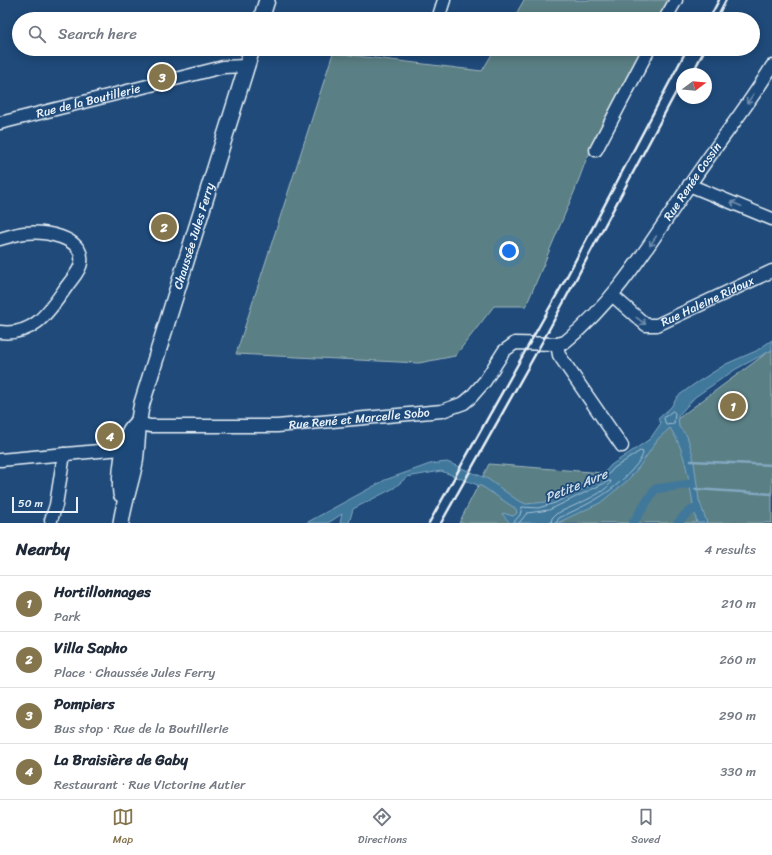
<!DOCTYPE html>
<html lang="en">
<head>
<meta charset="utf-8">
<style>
	:root { --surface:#fff; --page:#f6f6f7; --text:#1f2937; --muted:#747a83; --line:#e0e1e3; --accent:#84754c }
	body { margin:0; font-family:Sriracha,sans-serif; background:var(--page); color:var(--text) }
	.compass { position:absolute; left:676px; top:68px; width:36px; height:36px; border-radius:50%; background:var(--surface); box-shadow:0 2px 10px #0003; rotate:74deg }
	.scale { position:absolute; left:12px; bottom:10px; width:66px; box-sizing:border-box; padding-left:4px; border:2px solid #e8f1f8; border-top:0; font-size:11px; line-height:14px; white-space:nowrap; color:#e8f1f8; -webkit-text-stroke:3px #1f4a7a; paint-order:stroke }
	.you { position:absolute; left:509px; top:251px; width:14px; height:14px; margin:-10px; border:3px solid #fff; border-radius:50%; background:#1a73e8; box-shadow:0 0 0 6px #1a73e833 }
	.badge { display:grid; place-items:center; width:26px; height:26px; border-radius:50%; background:var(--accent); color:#fff; font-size:13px; font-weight:700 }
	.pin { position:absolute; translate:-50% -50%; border:2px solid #fff; box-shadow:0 1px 4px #0006 }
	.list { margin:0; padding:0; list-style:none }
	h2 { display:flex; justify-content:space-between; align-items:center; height:52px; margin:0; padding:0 16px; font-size:17px }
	h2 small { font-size:13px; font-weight:400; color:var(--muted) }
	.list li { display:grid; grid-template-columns:26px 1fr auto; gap:12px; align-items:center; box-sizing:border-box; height:56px; padding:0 16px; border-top:1px solid var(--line) }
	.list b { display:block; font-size:15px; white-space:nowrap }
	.list p { margin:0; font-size:13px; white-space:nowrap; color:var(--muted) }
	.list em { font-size:13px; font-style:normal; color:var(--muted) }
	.icon { flex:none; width:22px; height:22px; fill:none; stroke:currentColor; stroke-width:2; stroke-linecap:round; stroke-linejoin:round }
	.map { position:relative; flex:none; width:772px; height:523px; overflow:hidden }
	.search { position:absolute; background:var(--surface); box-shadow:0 2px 10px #0003; left:12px; right:12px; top:12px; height:44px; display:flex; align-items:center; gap:10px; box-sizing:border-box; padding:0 14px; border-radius:22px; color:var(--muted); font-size:15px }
	.sheet { height:276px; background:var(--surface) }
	nav { display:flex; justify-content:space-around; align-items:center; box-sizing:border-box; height:56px; border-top:1px solid var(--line); background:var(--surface); font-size:11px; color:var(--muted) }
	nav a { display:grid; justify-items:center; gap:2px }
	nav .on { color:var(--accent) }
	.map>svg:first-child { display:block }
</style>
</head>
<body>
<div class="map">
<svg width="772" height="523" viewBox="0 0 772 523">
	<rect width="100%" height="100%" fill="#1f4a7a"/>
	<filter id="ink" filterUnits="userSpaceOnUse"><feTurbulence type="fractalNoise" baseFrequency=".025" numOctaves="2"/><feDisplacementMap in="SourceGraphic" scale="8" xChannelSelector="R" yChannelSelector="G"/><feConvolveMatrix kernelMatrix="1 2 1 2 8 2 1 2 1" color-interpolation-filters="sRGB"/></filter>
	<g filter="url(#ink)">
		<g fill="#5a7f84" stroke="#a1b8be">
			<polygon points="524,0 672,0 662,19 513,19"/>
			<polygon points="495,49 646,49 586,160 575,190 526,306 494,306 455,356 419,363 236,354 333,53 482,71"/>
			<polygon points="772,349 772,523 459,523 489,464 604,473"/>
		</g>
		<path fill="#40789c" stroke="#83a8c1" d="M772,340V350L736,369L695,397L678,416L679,427L687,436L693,455L699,500L707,523H697C689,492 689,455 670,428L658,439L639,467L627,481L600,503L557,523H510L502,514L503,513L513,516L517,513L516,509L483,487L441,471L407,477L394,488L353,509L349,523H340L342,514L328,523H306L385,480L430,464L447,462L488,479L517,500L526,504L546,502L604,473L611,465L650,439L661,423L658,419L671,407L678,396L693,385L726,364L756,351Z"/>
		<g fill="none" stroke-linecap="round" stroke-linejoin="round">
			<g stroke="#a5c1d3" stroke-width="1">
				<polygon points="673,411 675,413 674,424 666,425 664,418"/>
				<path d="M513,523L520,515L522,507L538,508L555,503L607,476L614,468L640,451L643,452C643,458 636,465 632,470C608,496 590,503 559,518L556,523"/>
				<path d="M519,523L527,513L549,510L609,481H611C609,493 567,508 556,514L552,518L551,523"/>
			</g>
			<g stroke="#83a8c1" stroke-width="2.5">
				<polyline points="691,461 772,465"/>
				<polyline points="695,489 772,494"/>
			</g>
			<g stroke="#40789c" stroke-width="9">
				<polyline points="633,523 655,489 690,484"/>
				<path d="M678,523C683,517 689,509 697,509"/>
			</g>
			<g stroke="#e8f1f8" stroke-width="15">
				<g id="minor">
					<polyline points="438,19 444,0"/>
					<polyline points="665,19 676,0"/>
					<path id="s1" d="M0,123L223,67L246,66"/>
					<polyline points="596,150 649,49"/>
					<polyline points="689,185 772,219"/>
					<path d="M0,239C8,237 16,234 24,233C43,231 85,236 81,263C80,271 71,280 67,286C49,311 35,336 0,332"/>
					<path id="s2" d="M612,295L646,325H657L772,271"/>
					<polyline points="557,344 559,355 622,446"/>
					<path id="s3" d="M138,423L150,426H277L442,411L464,403L471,397L485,381L504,351L515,343L557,344L565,342C618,299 651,241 689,186C716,145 747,108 772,66"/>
					<polyline points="0,460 132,448"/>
					<polyline points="51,520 56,505 64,454"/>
				</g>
			</g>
			<g stroke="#e8f1f8" stroke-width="18">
				<g id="major">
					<polyline points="261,19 267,0"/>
					<path d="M121,494C119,479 123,431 136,424"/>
					<path id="s4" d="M121,523C124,502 131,483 135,462C138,442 137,423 142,403L252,49"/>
				</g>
			</g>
			<use href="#minor" stroke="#1f4a7a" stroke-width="12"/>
			<use href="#major" stroke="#1f4a7a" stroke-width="15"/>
			<g stroke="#e8f1f8" stroke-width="2.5">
				<polyline points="709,19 719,0"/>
				<polyline points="716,19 726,0"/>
				<polyline points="692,74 705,49"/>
				<polyline points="429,523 565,280 687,49"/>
				<polyline points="441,523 545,337 682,81"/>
			</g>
		</g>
		<defs><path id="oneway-shaft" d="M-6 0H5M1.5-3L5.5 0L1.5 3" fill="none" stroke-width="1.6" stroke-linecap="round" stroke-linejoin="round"/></defs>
		<g stroke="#6f8dac">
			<use href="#oneway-shaft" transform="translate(750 99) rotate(125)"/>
			<use href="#oneway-shaft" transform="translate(736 204) rotate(-157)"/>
			<use href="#oneway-shaft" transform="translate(653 241) rotate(124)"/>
			<use href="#oneway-shaft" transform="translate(641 321) rotate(36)"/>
		</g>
	</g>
	<g text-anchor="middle" stroke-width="3.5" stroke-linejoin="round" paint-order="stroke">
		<g font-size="12" fill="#e8f1f8" stroke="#1f4a7a">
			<text dy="4" stroke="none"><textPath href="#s1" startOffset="91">Rue de la Boutillerie</textPath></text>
			<text dy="4" stroke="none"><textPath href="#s3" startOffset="664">Rue Renée Cossin</textPath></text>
			<text dy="4" stroke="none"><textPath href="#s4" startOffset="297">Chaussée Jules Ferry</textPath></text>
			<text dy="4" stroke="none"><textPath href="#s2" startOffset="112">Rue Haleine Ridoux</textPath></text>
			<text dy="4" stroke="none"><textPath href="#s3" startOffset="222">Rue René et Marcelle Sobo</textPath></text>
		</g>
		<g font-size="13" font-style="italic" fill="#cfdfea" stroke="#1f4a7a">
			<text transform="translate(576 485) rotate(-22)" y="5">Petite Avre</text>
		</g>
	</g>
</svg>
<svg class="compass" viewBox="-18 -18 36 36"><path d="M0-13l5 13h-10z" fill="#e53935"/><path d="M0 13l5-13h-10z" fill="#747a83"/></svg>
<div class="scale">50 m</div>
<div class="you"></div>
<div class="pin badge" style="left:733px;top:406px">1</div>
<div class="pin badge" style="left:164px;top:227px">2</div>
<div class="pin badge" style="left:162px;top:77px">3</div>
<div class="pin badge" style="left:110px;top:436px">4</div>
<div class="search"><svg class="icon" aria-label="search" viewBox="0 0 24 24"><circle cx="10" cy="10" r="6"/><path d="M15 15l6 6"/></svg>Search here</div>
</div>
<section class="sheet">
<h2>Nearby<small>4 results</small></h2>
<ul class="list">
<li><span class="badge">1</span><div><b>Hortillonnages</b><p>Park</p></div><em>210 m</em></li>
<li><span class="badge">2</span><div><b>Villa Sapho</b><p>Place · Chaussée Jules Ferry</p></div><em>260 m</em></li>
<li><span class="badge">3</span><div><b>Pompiers</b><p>Bus stop · Rue de la Boutillerie</p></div><em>290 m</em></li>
<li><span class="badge">4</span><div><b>La Braisière de Gaby</b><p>Restaurant · Rue Victorine Autier</p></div><em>330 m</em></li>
</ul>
</section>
<nav>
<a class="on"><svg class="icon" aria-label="map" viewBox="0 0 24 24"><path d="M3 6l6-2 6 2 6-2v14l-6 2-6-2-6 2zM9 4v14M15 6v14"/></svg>Map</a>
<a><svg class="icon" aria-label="directions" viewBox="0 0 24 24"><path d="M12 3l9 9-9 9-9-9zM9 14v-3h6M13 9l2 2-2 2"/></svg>Directions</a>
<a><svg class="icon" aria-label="saved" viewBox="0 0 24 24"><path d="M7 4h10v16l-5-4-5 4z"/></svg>Saved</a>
</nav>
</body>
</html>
